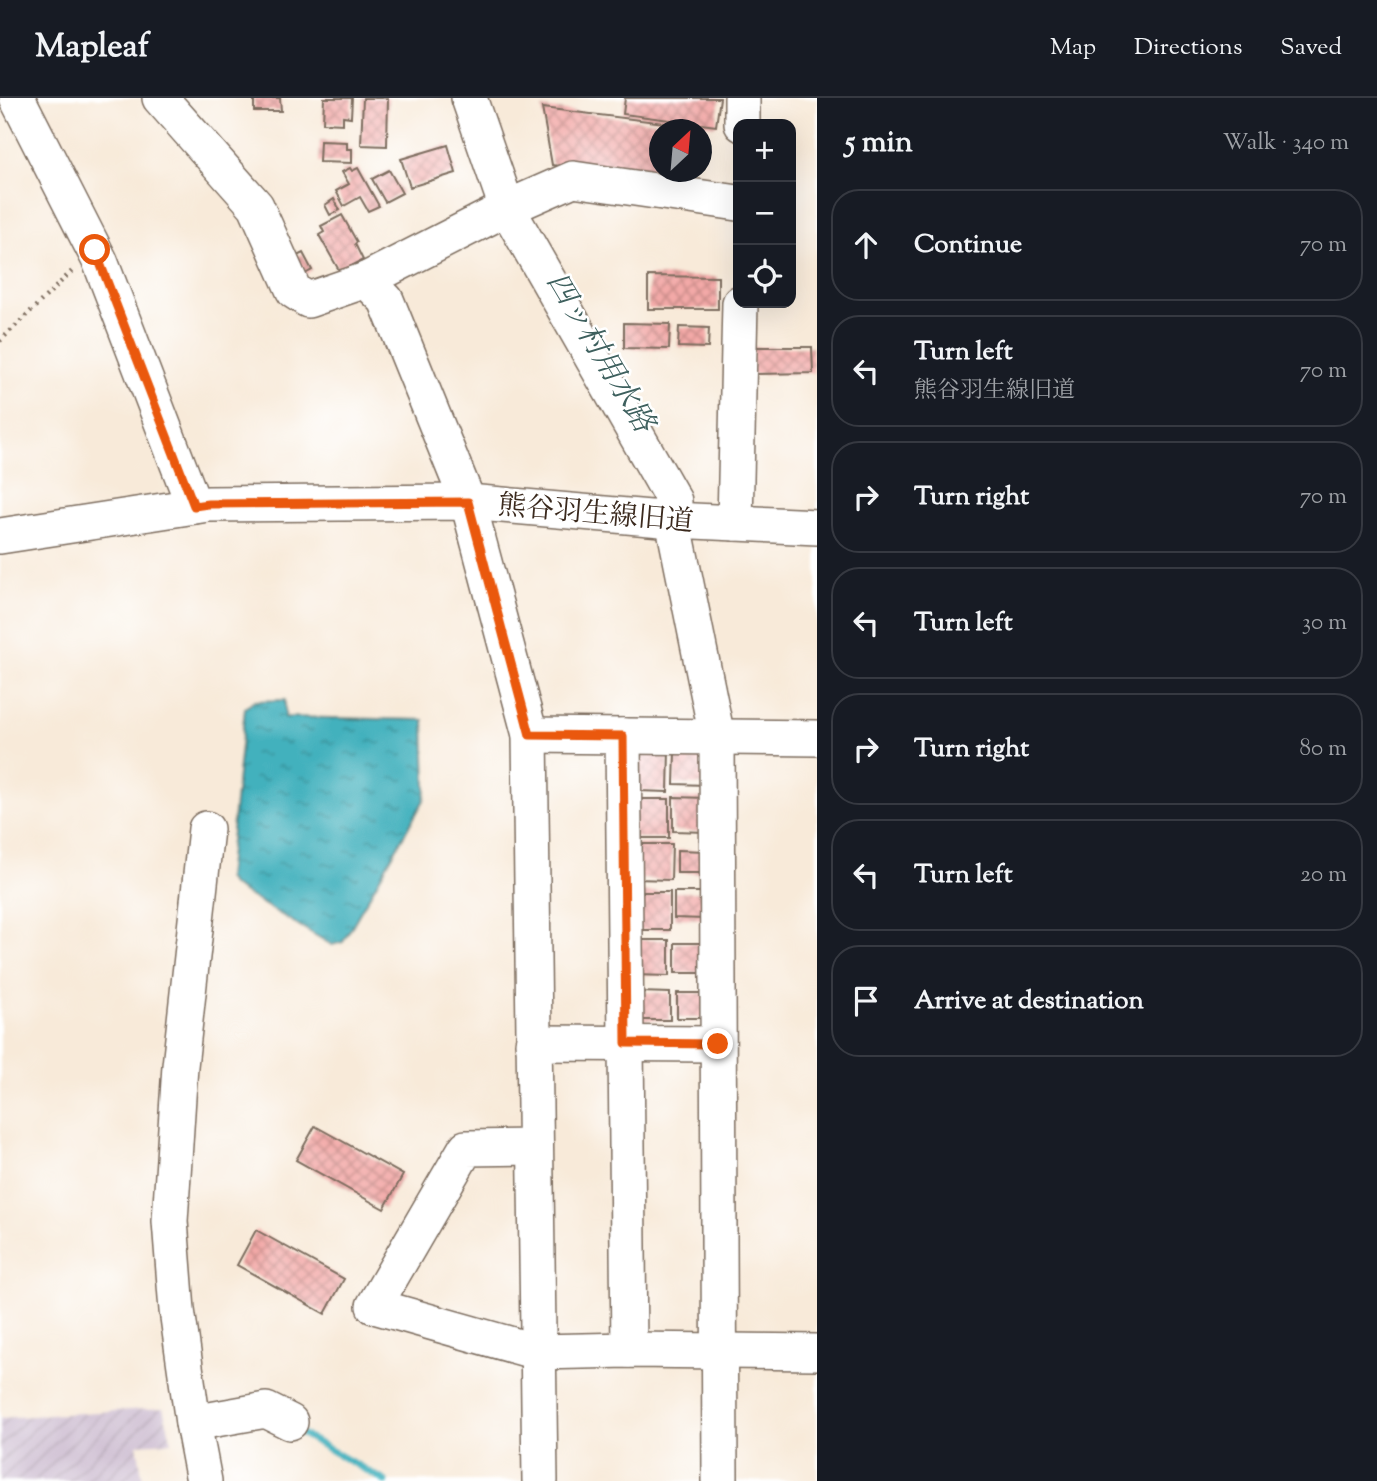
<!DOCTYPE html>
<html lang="en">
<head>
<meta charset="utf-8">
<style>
	:root { --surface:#171b24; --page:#242831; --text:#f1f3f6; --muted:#9ea1a6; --line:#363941 }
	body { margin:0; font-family:"Sorts Mill Goudy","Noto Serif JP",serif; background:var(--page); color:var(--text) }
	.controls { position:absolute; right:21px; top:21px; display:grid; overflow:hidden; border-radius:14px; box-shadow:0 7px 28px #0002 }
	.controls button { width:63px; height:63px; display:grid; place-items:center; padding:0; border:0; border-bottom:2px solid var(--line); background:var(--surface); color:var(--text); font:35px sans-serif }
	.compass { position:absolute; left:649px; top:21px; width:63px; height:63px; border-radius:50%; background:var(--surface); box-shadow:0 7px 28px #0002; rotate:26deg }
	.stop { position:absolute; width:21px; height:21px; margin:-16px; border:5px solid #ea580c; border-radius:50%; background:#fff }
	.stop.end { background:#ea580c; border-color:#fff; box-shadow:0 2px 7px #0008 }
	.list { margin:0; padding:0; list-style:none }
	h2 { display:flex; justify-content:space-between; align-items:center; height:91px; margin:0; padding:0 28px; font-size:30px }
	h2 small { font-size:23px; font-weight:400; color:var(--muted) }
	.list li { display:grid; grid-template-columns:46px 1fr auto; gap:21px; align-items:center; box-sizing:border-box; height:112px; margin:0 14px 14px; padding:0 14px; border:2px solid var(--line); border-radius:28px }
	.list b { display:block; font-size:26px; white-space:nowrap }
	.list p { margin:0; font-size:23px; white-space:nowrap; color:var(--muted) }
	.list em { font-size:23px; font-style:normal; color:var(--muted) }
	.icon { flex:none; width:38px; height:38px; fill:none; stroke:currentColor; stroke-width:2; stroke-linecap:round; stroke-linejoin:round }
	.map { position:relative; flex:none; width:817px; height:1383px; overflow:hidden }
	header { display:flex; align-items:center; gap:42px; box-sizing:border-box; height:98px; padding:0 35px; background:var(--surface); border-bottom:2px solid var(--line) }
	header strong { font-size:33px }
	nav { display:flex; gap:38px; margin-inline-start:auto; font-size:24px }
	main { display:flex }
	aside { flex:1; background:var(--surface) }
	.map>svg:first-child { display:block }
</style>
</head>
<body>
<header>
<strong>Mapleaf</strong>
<nav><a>Map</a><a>Directions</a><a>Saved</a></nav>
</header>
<main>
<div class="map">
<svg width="817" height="1383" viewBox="0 0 817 1383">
	<defs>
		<pattern id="industrial-furrows" width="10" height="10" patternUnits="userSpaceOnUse" patternTransform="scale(1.75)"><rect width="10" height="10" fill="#cebed1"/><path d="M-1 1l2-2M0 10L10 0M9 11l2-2" fill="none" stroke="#b2a3b3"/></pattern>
		<pattern id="water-ripples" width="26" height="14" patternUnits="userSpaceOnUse" patternTransform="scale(1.75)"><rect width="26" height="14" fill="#42b1bd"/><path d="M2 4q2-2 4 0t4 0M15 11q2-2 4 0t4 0" fill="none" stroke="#389099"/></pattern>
		<pattern id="building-cross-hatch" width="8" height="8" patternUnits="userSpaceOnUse" patternTransform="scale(1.75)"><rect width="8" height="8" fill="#f3a9a7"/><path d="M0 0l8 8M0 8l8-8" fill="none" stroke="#c68a87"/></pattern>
	</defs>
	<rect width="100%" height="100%" fill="#fff"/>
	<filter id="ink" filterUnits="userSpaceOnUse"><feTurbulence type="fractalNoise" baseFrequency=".0143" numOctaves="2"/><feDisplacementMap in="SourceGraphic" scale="14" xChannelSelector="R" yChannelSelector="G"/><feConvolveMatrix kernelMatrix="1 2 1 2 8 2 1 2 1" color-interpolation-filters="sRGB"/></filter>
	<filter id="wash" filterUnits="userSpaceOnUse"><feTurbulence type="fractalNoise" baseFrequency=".00686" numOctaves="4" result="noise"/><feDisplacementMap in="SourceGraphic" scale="28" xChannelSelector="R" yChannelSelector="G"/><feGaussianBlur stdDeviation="1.57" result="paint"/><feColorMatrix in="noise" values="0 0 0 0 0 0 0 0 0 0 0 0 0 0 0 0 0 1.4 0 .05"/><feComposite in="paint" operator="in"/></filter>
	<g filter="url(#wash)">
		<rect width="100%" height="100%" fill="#f8ead9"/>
		<polygon fill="url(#industrial-furrows)" points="163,1310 172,1344 137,1346 143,1383 0,1383 0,1320"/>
		<polygon fill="url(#water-ripples)" stroke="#3e6e6e" stroke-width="2" points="285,602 285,619 424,622 426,691 424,702 343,844 332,847 231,787 227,780 245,610 254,603"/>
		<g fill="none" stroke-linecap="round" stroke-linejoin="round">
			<polyline stroke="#42b1bd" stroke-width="7" points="295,1332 385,1383"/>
		</g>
		<g id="blocks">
			<g fill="url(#building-cross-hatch)">
				<polygon points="254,0 280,0 281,13 254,13"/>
				<polygon points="324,0 352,0 351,19 343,18 343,26 323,25"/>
				<polygon points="363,0 388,0 387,48 361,47"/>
				<polygon points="625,0 720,0 716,28 623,16"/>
				<polygon points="542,10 665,25 664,32 660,32 658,80 552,67"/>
				<polygon points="320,43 347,44 347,51 352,51 352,65 319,64"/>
				<polygon points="448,47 456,75 410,89 401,61"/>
				<polygon points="350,70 352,73 358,70 379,108 368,113 360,99 344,108 336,93 349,86 342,74"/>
				<polygon points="389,72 402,95 385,104 372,81"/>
				<polygon points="334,101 340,112 330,117 325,107"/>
				<polygon points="342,117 357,144 355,146 363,162 340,174 319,137 324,134 321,128"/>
				<polygon points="303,155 312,172 305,176 295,159"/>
				<polygon points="648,178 718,179 718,211 648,211"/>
				<polygon points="624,225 670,226 669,251 624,250"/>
				<polygon points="679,229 709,230 708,250 678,249"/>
				<polygon points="752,249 812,249 813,275 753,276"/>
				<polygon points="638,650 669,651 668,694 638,693"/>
				<polygon points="675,654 706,654 706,687 674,686"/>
				<polygon points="673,699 707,700 707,734 673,733"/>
				<polygon points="634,701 669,701 669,740 633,740"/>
				<polygon points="635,746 672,746 671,782 635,781"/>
				<polygon points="677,752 706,753 706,775 677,775"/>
				<rect x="637" y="794" width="33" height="38"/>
				<polygon points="674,794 705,794 705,821 674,820"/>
				<polygon points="635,842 669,842 669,878 634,877"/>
				<rect x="675" y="845" width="33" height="30"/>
				<polygon points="639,894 670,895 670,922 638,922"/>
				<rect x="677" y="895" width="29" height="25"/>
				<polygon points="315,1028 403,1077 384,1111 296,1062"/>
				<polygon points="256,1132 344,1181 325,1216 237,1167"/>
			</g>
		</g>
	</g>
	<g filter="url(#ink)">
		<use href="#blocks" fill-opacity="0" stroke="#7d6d5f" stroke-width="2"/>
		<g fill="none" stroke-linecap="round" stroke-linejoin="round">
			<g stroke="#7d6d5f" stroke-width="38">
				<g id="minor">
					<polyline points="17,0 100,163 194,408"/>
					<polyline points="160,0 256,108 294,193 308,202 366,182 507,110 573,81 738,105"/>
					<polyline points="469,0 507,110 674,403 673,422 717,639 720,1383"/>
					<polyline points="742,0 742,26"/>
					<polyline points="366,182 386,202 468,404 530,637 540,1383"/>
					<polyline points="735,425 740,205"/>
					<polyline points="0,438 208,406 468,404 673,422 817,429"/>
					<polyline points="530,637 817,640"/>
					<polyline points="623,638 629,1252"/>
					<polyline points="533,945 718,946"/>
					<polyline points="534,1049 466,1050 374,1208 537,1254 629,1252 817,1254"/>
					<polyline points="193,1325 266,1312 290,1324"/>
					<polyline points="204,1383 193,1325 177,1212 170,1123 180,968 206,731"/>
				</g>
			</g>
			<polyline stroke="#7d6d5f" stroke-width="4.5" stroke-dasharray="2 5" stroke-linecap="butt" points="0,243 72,173"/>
			<use href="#minor" stroke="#fff" stroke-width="35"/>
		</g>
	</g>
	<g fill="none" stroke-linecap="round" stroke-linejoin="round" filter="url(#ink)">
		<polyline stroke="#ea580c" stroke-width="9" points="95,152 194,408 208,406 468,404 530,637 623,638 626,945 718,946"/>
	</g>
	<g text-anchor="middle" stroke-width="5" stroke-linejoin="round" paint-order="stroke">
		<g font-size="28" fill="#3b2a1e" stroke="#fff">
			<text transform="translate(596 414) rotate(5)" y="10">熊谷羽生線旧道</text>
		</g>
		<g font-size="30" font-style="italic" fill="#3e605e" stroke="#fff">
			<text transform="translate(601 254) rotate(59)" y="10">四ッ村用水路</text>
		</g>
	</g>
</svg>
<div class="controls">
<button>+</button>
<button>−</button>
<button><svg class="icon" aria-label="locate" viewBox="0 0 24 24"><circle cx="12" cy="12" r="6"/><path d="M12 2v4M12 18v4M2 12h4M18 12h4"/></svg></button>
</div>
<svg class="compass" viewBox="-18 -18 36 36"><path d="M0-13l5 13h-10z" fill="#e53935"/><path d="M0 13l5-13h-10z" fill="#9ea1a6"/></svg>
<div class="stop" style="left:95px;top:152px"></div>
<div class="stop end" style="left:718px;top:946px"></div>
</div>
<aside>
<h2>5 min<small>Walk · 340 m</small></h2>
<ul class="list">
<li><svg class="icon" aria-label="ahead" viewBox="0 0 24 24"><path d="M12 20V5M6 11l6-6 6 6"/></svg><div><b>Continue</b></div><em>70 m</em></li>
<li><svg class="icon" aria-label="left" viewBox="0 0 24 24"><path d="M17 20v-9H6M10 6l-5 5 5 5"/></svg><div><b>Turn left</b><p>熊谷羽生線旧道</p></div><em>70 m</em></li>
<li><svg class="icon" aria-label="right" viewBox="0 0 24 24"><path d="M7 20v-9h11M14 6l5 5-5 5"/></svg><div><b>Turn right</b></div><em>70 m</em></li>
<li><svg class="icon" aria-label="left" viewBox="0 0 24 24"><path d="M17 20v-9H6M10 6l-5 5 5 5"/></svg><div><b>Turn left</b></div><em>30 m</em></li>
<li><svg class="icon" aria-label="right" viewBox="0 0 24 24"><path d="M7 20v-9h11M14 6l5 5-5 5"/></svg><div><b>Turn right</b></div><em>80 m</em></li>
<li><svg class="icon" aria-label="left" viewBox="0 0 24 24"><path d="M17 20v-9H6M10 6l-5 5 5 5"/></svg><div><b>Turn left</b></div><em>20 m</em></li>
<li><svg class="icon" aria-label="arrive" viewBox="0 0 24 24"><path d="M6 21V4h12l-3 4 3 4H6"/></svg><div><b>Arrive at destination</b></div></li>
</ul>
</aside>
</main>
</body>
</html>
